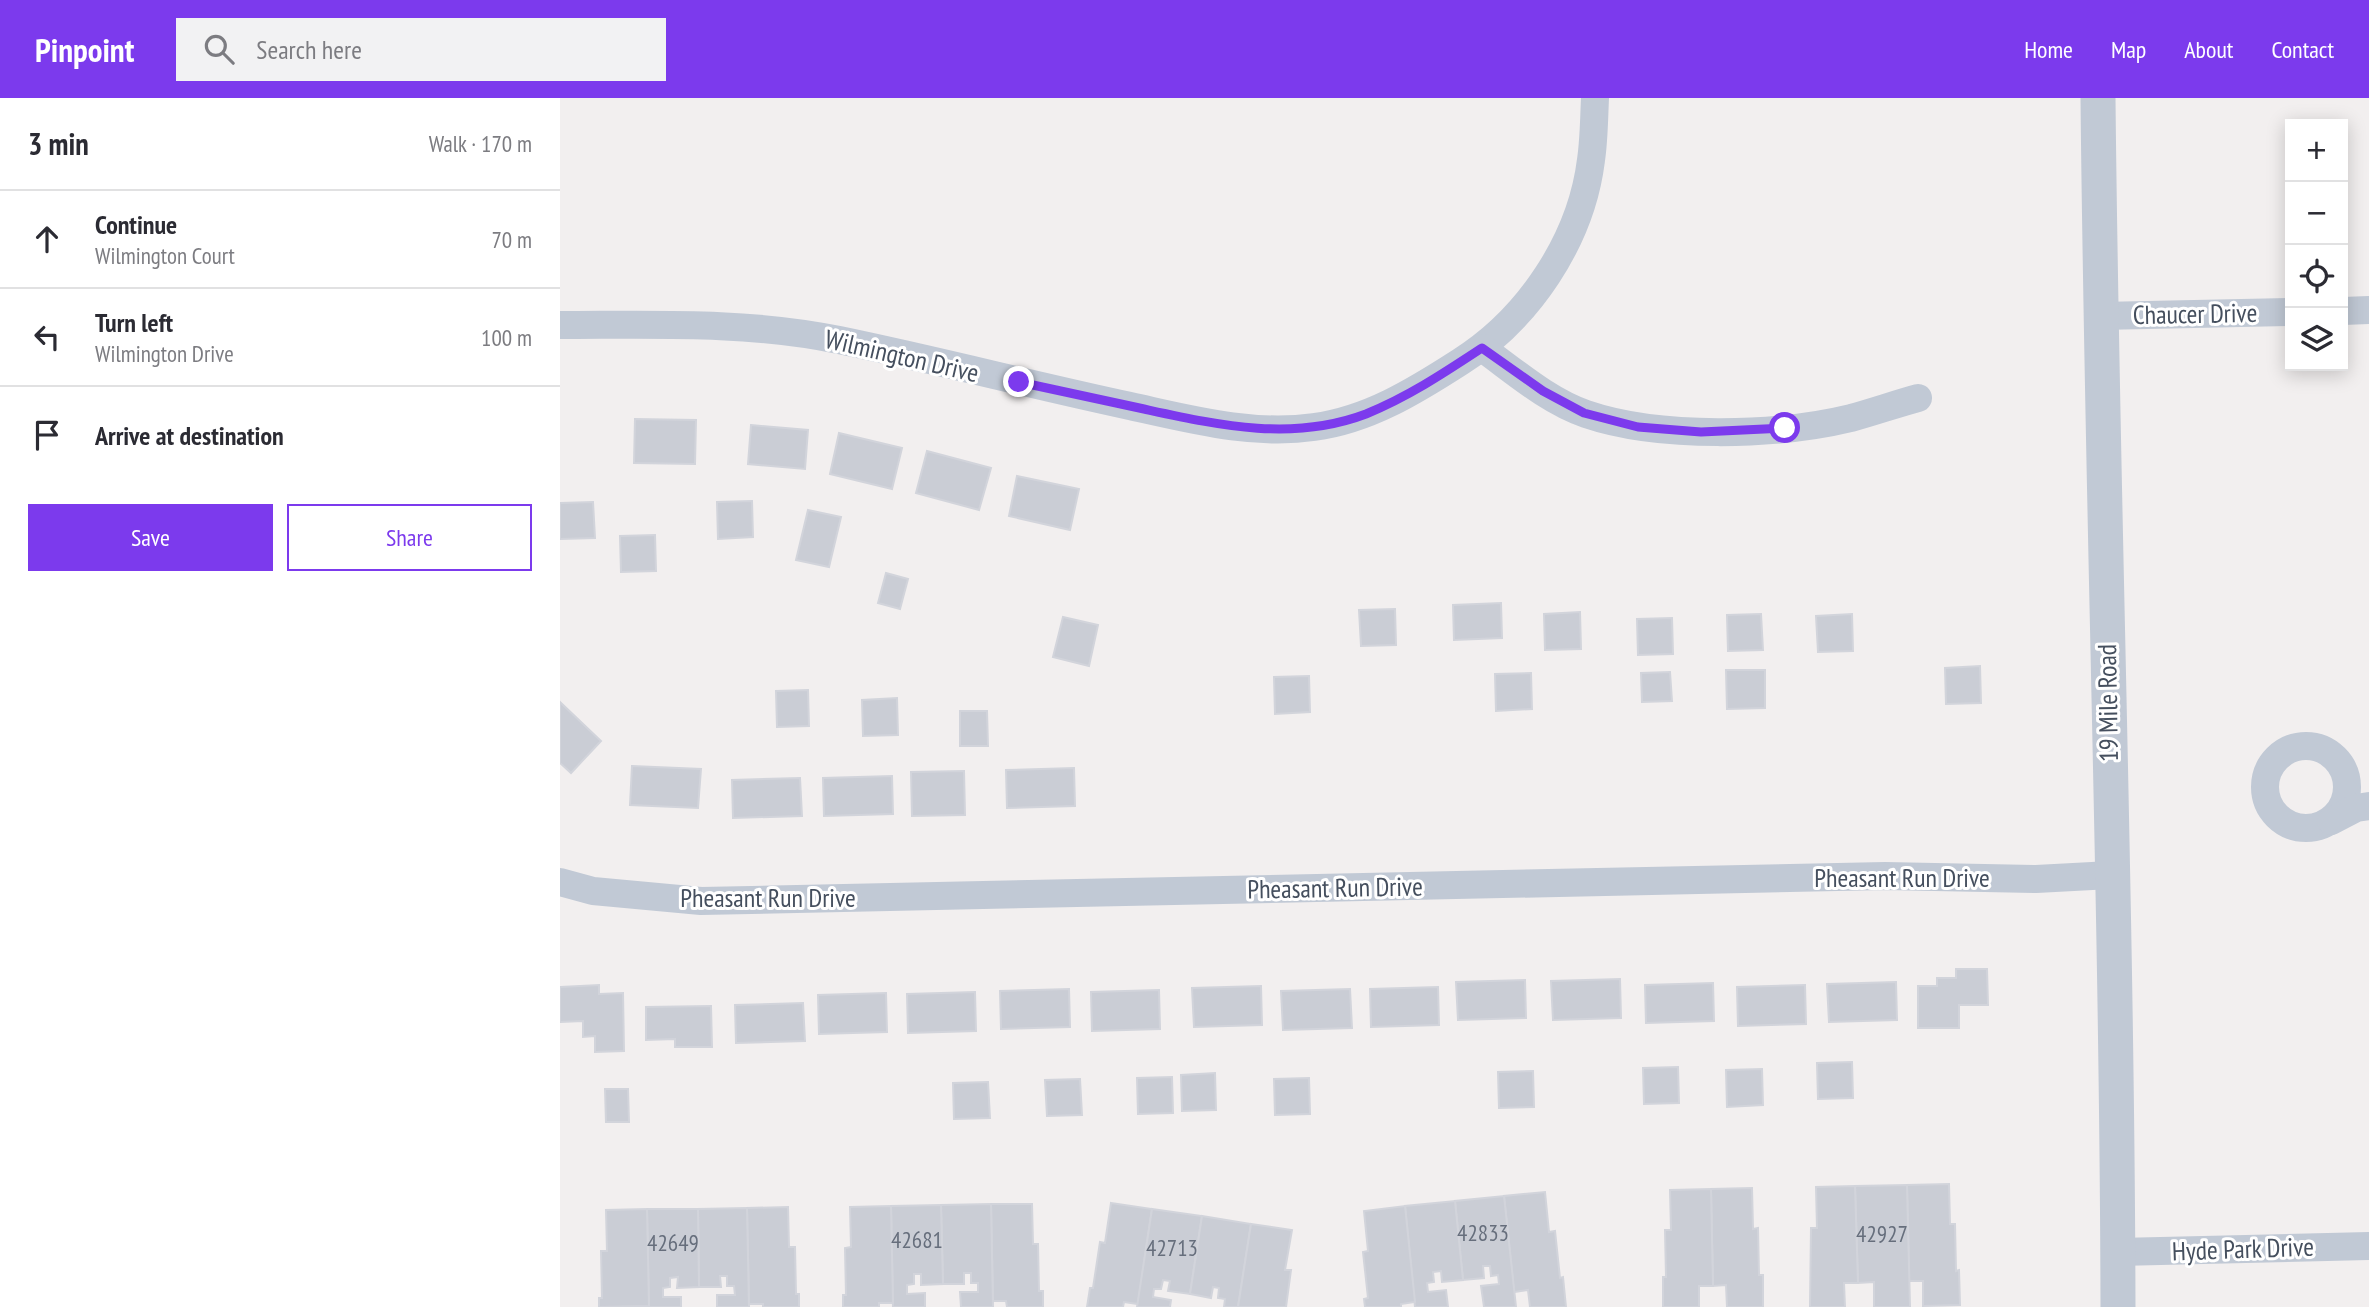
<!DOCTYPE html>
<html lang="en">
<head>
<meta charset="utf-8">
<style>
	:root { --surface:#fff; --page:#f2f2f3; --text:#2b2b33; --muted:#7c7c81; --line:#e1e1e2; --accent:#7c3aed }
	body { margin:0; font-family:"PT Sans Narrow",sans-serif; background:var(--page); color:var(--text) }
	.controls { position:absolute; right:21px; top:21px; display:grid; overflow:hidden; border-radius:0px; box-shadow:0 4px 18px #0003 }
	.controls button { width:63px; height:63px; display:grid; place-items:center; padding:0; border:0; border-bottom:2px solid var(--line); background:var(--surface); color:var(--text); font:35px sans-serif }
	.stop { position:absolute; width:21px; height:21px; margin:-16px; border:5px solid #7c3aed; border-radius:50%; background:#fff }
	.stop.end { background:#7c3aed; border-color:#fff; box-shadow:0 2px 7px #0008 }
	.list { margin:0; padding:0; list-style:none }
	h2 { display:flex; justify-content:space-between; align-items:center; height:91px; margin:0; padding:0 28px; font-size:30px }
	h2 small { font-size:23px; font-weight:400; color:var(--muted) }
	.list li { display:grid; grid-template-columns:46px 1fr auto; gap:21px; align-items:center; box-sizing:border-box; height:98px; padding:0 28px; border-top:2px solid var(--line) }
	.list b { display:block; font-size:26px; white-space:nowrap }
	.list p { margin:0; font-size:23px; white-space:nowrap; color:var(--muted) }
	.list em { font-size:23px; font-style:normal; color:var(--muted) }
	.actions { display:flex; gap:14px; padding:21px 28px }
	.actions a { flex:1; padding:16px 0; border:2px solid var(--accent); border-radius:0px; text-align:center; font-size:24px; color:var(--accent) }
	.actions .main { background:var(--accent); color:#fff }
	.icon { flex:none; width:38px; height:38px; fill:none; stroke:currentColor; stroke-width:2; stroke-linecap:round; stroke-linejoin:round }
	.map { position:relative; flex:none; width:1809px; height:1209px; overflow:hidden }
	header { display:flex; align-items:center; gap:42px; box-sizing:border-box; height:98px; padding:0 35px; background:var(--accent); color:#fff }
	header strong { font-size:33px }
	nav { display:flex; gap:38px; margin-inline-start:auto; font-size:24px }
	.search { width:490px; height:63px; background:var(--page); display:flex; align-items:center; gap:18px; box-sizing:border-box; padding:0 24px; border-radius:0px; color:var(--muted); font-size:26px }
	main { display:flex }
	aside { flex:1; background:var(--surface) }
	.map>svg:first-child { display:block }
</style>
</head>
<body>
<header>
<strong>Pinpoint</strong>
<div class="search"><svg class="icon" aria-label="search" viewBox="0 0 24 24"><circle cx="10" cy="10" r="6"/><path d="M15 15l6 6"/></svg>Search here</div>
<nav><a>Home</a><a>Map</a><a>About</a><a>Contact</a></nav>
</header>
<main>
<aside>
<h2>3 min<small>Walk · 170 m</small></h2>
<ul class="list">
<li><svg class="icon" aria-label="ahead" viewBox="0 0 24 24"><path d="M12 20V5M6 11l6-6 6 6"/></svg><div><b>Continue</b><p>Wilmington Court</p></div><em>70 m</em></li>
<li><svg class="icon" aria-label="left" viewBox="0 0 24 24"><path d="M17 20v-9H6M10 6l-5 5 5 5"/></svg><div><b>Turn left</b><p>Wilmington Drive</p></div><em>100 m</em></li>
<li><svg class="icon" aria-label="arrive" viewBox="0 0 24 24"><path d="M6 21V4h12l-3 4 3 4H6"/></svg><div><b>Arrive at destination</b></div></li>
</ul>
<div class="actions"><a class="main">Save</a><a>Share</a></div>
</aside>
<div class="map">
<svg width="1809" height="1209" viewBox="0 0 1809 1209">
	<rect width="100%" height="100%" fill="#f2efef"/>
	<g fill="#cacdd5" stroke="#d2d4db" stroke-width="2">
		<polygon points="75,321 136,322 135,366 74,365"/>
		<polygon points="191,327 248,332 245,371 188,366"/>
		<polygon points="279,335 342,350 332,391 270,376"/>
		<polygon points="367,353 431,370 419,412 356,395"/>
		<polygon points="457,378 519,391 510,432 449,418"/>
		<polygon points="192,403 193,439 158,441 157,404"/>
		<polygon points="33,404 35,440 0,441 0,405"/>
		<polygon points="248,412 281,419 269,469 236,462"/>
		<polygon points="95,437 96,473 61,474 60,438"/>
		<polygon points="326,475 348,481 340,511 318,505"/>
		<polygon points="941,505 942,540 894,542 893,507"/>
		<polygon points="835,511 836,547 801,548 799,512"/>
		<polygon points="1020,514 1021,551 985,552 984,516"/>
		<polygon points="1201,516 1203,552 1168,553 1167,517"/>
		<polygon points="1292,516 1293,553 1258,554 1256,518"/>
		<polygon points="503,519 538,527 529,568 493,559"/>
		<polygon points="1112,520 1113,556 1078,557 1077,521"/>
		<polygon points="1420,568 1421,605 1386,606 1385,570"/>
		<polygon points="1166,572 1205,572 1205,610 1167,611"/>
		<polygon points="1110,574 1112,603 1082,604 1081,575"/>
		<polygon points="971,575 972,611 936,613 935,576"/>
		<polygon points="749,578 750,614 715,616 714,579"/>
		<polygon points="248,592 249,628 217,629 216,593"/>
		<polygon points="337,600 338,637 303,638 302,602"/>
		<polygon points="0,604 41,643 11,675 0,665"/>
		<polygon points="400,613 427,613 428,648 400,648"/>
		<polygon points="72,668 141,671 138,710 70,707"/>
		<polygon points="514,670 515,708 447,710 446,672"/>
		<polygon points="404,673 405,717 352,718 351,674"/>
		<polygon points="332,678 333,716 264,718 263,680"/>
		<polygon points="240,680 242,718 173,720 172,682"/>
		<polygon points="1396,871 1427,871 1428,907 1399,907 1399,930 1358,930 1358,888 1377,888 1377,880 1396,880"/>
		<polygon points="1060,881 1061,920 993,922 991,883"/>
		<polygon points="965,882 966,920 898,922 896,884"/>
		<polygon points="1336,884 1337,922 1269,924 1267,886"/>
		<polygon points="1153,885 1154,923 1086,925 1085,887"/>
		<polygon points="39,887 39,896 63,895 64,953 35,954 35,938 23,939 23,923 0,924 0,889"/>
		<polygon points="1245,887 1246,926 1178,928 1177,889"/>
		<polygon points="701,888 702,927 634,929 632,890"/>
		<polygon points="878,889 879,927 811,929 810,891"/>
		<polygon points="509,891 510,929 441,931 440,893"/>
		<polygon points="790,891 792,930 723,932 721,893"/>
		<polygon points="599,892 600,931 532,933 531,894"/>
		<polygon points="415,894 416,933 348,935 347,896"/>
		<polygon points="326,895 327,934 259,936 258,897"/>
		<polygon points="243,905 245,943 176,945 175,907"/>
		<polygon points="151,908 152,949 115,949 115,941 86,942 86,909"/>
		<polygon points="1292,964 1293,1000 1258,1001 1257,965"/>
		<polygon points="1118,969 1119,1005 1084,1006 1083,970"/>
		<polygon points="1202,971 1203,1007 1167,1009 1166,972"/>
		<polygon points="973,973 974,1009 939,1010 938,974"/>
		<polygon points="655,975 656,1012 622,1013 621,977"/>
		<polygon points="612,979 613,1015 578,1016 577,980"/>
		<polygon points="749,980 750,1016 715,1017 714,981"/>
		<polygon points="520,981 522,1017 487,1018 485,982"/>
		<polygon points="428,984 430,1020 394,1021 393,985"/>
		<polygon points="45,991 68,991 69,1024 46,1024"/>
		<polygon points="1389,1086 1390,1126 1395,1126 1396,1173 1399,1172 1400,1207 1363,1208 1363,1183 1349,1183 1347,1087"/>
		<polygon points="1347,1087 1350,1209 1314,1209 1314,1184 1298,1185 1295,1088"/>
		<polygon points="1295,1088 1298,1185 1284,1185 1285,1209 1250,1209 1251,1130 1257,1130 1256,1089"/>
		<polygon points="1192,1090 1193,1131 1198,1130 1199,1177 1203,1177 1203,1209 1167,1209 1166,1187 1153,1188 1151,1091"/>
		<polygon points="1151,1091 1153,1188 1139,1188 1139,1209 1103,1209 1103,1179 1106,1179 1105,1132 1111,1132 1110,1092"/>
		<polygon points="985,1094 989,1134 995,1133 1000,1180 1003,1179 1006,1209 970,1209 968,1192 954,1194 944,1098"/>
		<polygon points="944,1098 956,1209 924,1209 921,1188 939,1186 938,1177 931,1178 930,1168 923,1168 924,1180 903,1182 895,1103"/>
		<polygon points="895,1103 903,1182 882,1184 881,1173 873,1174 874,1184 867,1185 868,1194 886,1192 888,1209 855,1209 845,1108"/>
		<polygon points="551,1105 592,1111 578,1206 564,1204 563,1209 527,1209 530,1190 533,1190 540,1144 545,1145"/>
		<polygon points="431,1106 472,1106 473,1146 478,1146 479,1193 483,1193 483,1209 447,1209 446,1203 433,1203"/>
		<polygon points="431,1106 433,1209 401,1209 400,1194 418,1194 418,1185 411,1185 411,1175 404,1175 404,1186 383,1186 381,1107"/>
		<polygon points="381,1107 383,1186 361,1187 361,1176 354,1176 354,1186 347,1187 347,1196 365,1195 365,1209 333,1209 331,1108"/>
		<polygon points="331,1108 333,1205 319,1205 319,1209 283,1209 283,1197 286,1197 285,1150 291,1149 290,1109"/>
		<polygon points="845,1108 855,1204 841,1206 841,1209 805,1209 804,1201 808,1200 803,1154 808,1153 804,1113"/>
		<polygon points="228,1109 229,1149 235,1149 236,1196 239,1196 239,1209 203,1209 203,1206 189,1206 187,1110"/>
		<polygon points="187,1110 189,1209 157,1209 157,1197 175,1197 174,1188 167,1188 167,1178 160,1178 161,1189 139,1189 138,1111"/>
		<polygon points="87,1111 138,1111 139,1189 117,1190 118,1179 110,1180 110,1189 103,1190 103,1199 121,1199 121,1209 89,1209"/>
		<polygon points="87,1111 89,1208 39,1209 39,1200 42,1200 41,1153 47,1153 46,1112"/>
		<polygon points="592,1111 642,1118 630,1196 608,1193 610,1183 603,1182 601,1191 594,1191 593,1199 611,1202 610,1209 577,1209"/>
		<polygon points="642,1118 691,1126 678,1209 664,1209 665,1201 658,1200 659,1190 653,1189 651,1200 630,1196"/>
		<polygon points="691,1126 732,1132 725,1172 731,1172 726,1209 678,1209"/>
	</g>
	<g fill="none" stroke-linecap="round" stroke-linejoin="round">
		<g stroke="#c1c9d5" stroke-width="28">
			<polyline points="1783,213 1809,212"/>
			<polyline points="1540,218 1730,214"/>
			<path d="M0,227C93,227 187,223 279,242C376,262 472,287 570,308C630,321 692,338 754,329C808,322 855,293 900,264C968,221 1021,143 1031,62C1034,42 1034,21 1035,0"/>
			<path d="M922,250C954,273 988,303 1026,316C1099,341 1217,338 1291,320C1313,314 1336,306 1358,300"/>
			<circle cx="1746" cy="689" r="41"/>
			<polyline points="1771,723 1796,710 1809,708"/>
			<polyline points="0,784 33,793 141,803 1325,778 1476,781 1551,777"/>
			<polyline points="1558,1154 1809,1148"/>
		</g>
		<path stroke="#c1c9d5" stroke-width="35" d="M1538,0C1542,403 1557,806 1558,1209"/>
	</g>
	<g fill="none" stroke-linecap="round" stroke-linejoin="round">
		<path stroke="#7c3aed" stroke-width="9" d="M459,284C501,293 543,302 584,311C658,327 732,344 806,316C848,299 884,275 922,250L983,293L1024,315L1078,329L1141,334L1225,330"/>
	</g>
	<g text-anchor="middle" stroke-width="6" stroke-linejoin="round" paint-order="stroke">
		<g font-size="23" fill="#666e7c">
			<text x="923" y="1143">42833</text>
			<text x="1322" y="1144">42927</text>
			<text x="357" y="1150">42681</text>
			<text x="113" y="1153">42649</text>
			<text x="612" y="1158">42713</text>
		</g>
		<g font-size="26" fill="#454f5e" stroke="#fff">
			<text transform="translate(1635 216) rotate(-1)" y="9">Chaucer Drive</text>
			<text transform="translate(342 258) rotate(13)" y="9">Wilmington Drive</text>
			<text transform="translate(1548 605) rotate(-91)" y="9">19 Mile Road</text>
			<text x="1342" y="789">Pheasant Run Drive</text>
			<text transform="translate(775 790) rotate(-1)" y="9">Pheasant Run Drive</text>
			<text x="208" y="809">Pheasant Run Drive</text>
			<text transform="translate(1683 1151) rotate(-2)" y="9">Hyde Park Drive</text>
		</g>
	</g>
</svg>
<div class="controls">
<button>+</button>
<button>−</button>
<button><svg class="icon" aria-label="locate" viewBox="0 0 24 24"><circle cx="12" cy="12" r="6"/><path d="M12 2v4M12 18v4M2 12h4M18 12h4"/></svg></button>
<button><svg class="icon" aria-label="layers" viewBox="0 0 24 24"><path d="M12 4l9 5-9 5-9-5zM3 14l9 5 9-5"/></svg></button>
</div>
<div class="stop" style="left:1225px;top:330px"></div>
<div class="stop end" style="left:459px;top:284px"></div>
</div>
</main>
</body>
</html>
